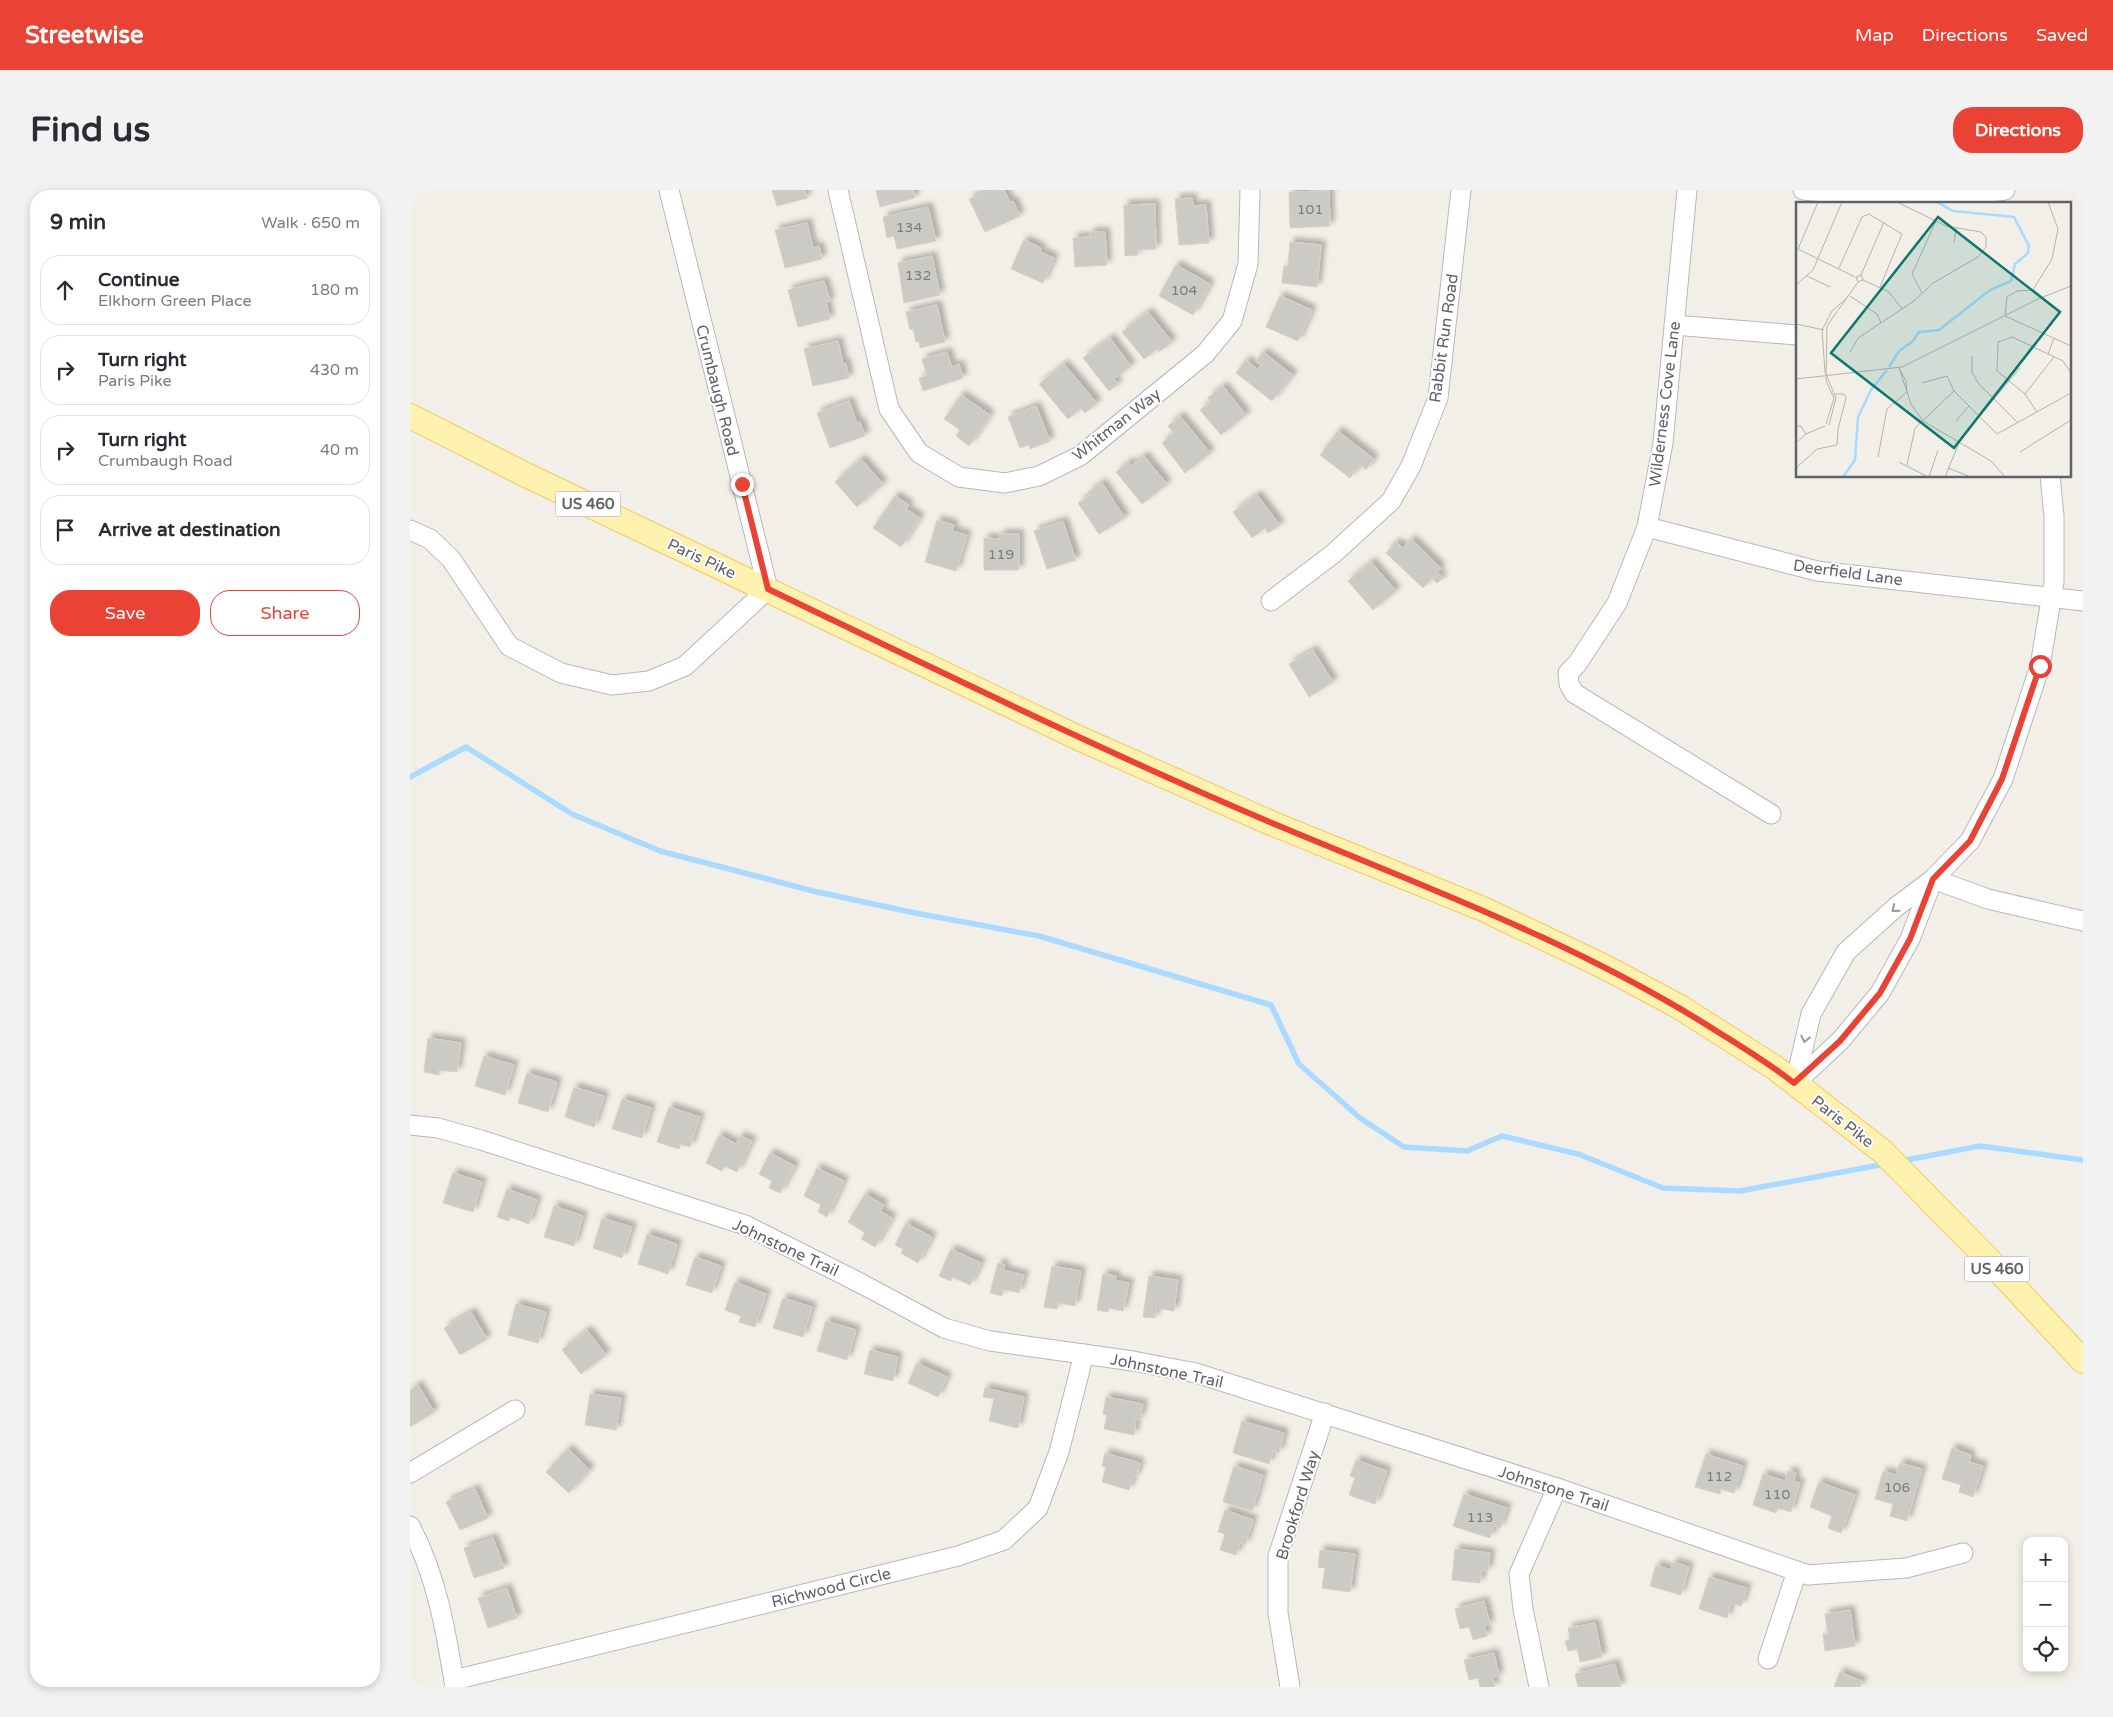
<!DOCTYPE html>
<html lang="en">
<head>
<meta charset="utf-8">
<style>
	:root { --surface:#fff; --page:#f2f2f3; --text:#2b2b33; --muted:#7c7c81; --line:#e1e1e2; --accent:#ea4335 }
	body { margin:0; font-family:"Varela Round",sans-serif; background:var(--page); color:var(--text) }
	.controls { position:absolute; right:15px; bottom:15px; display:grid; overflow:hidden; border-radius:10px; box-shadow:0 2px 8px #0003 }
	.controls button { width:45px; height:45px; display:grid; place-items:center; padding:0; border:0; border-bottom:1px solid var(--line); background:var(--surface); color:var(--text); font:25px sans-serif }
	.stop { position:absolute; width:15px; height:15px; margin:-11px; border:4px solid #ea4335; border-radius:50%; background:#fff }
	.stop.end { background:#ea4335; border-color:#fff; box-shadow:0 1px 5px #0008 }
	.list { margin:0; padding:0; list-style:none }
	h2 { display:flex; justify-content:space-between; align-items:center; height:65px; margin:0; padding:0 20px; font-size:21px }
	h2 small { font-size:16px; font-weight:400; color:var(--muted) }
	.list li { display:grid; grid-template-columns:32px 1fr auto; gap:15px; align-items:center; box-sizing:border-box; height:70px; margin:0 10px 10px; padding:0 10px; border:1px solid var(--line); border-radius:20px }
	.list b { display:block; font-size:19px; white-space:nowrap }
	.list p { margin:0; font-size:16px; white-space:nowrap; color:var(--muted) }
	.list em { font-size:16px; font-style:normal; color:var(--muted) }
	.actions { display:flex; gap:10px; padding:15px 20px }
	.actions a { flex:1; padding:11px 0; border:1px solid var(--accent); border-radius:20px; text-align:center; font-size:18px; color:var(--accent) }
	.actions .main { background:var(--accent); color:#fff }
	.icon { flex:none; width:28px; height:28px; fill:none; stroke:currentColor; stroke-width:2; stroke-linecap:round; stroke-linejoin:round }
	.map { position:relative; flex:none; width:1673px; height:1497px; overflow:hidden; border-radius:20px }
	header { display:flex; align-items:center; gap:30px; box-sizing:border-box; height:70px; padding:0 25px; background:var(--accent); color:#fff }
	header strong { font-size:24px }
	nav { display:flex; gap:28px; margin-inline-start:auto; font-size:18px }
	.intro { display:flex; align-items:center; justify-content:space-between; box-sizing:border-box; height:120px; padding:0 30px }
	h1 { margin:0; font-size:35px }
	.button { padding:12px 22px; border-radius:20px; background:var(--accent); color:#fff; font-size:18px; font-weight:700 }
	main { display:flex; gap:30px; padding:0 30px }
	aside { flex:1; background:var(--surface); border-radius:20px; box-shadow:0 2px 8px #0003 }
	.map>svg:first-child { display:block }
</style>
</head>
<body>
<header>
<strong>Streetwise</strong>
<nav><a>Map</a><a>Directions</a><a>Saved</a></nav>
</header>
<div class="intro"><h1>Find us</h1><a class="button">Directions</a></div>
<main>
<aside>
<h2>9 min<small>Walk · 650 m</small></h2>
<ul class="list">
<li><svg class="icon" aria-label="ahead" viewBox="0 0 24 24"><path d="M12 20V5M6 11l6-6 6 6"/></svg><div><b>Continue</b><p>Elkhorn Green Place</p></div><em>180 m</em></li>
<li><svg class="icon" aria-label="right" viewBox="0 0 24 24"><path d="M7 20v-9h11M14 6l5 5-5 5"/></svg><div><b>Turn right</b><p>Paris Pike</p></div><em>430 m</em></li>
<li><svg class="icon" aria-label="right" viewBox="0 0 24 24"><path d="M7 20v-9h11M14 6l5 5-5 5"/></svg><div><b>Turn right</b><p>Crumbaugh Road</p></div><em>40 m</em></li>
<li><svg class="icon" aria-label="arrive" viewBox="0 0 24 24"><path d="M6 21V4h12l-3 4 3 4H6"/></svg><div><b>Arrive at destination</b></div></li>
</ul>
<div class="actions"><a class="main">Save</a><a>Share</a></div>
</aside>
<div class="map">
<svg width="1673" height="1497" viewBox="0 0 1673 1497">
	<defs>
		<filter id="shadow"><feDropShadow dx="4.5" dy="-4.5" stdDeviation="2.5" flood-color="#0004"/></filter>
	</defs>
	<rect width="100%" height="100%" fill="#f1efe8"/>
	<g fill="none" stroke-linecap="round" stroke-linejoin="round">
		<g stroke="#aadaff" stroke-width="5.5">
			<polyline points="0,587 56,557 162,624 250,661 403,701 505,723 629,746 861,815 889,874 950,928 994,957 1057,961 1092,946 1168,964 1253,998 1330,1001 1475,974"/>
			<polyline points="1491,971 1570,956 1673,970"/>
		</g>
	</g>
	<g fill="#cccac5" stroke="#d6d1c6" filter="url(#shadow)">
		<polygon points="362,0 394,0 397,8 367,16"/>
		<polygon points="466,0 503,0 505,8 470,17"/>
		<polygon points="579,0 594,0 600,12 603,11 610,26 575,42 559,9"/>
		<polygon points="919,1 920,36 880,38 879,2"/>
		<polygon points="782,8 783,16 796,15 799,53 769,55 765,9"/>
		<polygon points="745,14 746,59 728,60 728,65 715,66 714,15"/>
		<polygon points="518,17 526,51 487,59 484,46 477,48 473,27"/>
		<polygon points="397,33 403,58 409,56 412,69 375,78 365,40"/>
		<polygon points="680,42 695,42 697,75 665,77 663,48 680,47"/>
		<polygon points="614,50 631,58 630,62 644,68 633,93 601,79"/>
		<polygon points="880,52 911,55 907,97 872,93 874,76 878,76"/>
		<polygon points="522,66 530,105 494,113 488,73"/>
		<polygon points="766,75 800,94 783,125 749,106"/>
		<polygon points="414,91 420,111 416,112 420,129 388,137 378,100"/>
		<polygon points="870,106 902,120 888,151 856,137"/>
		<polygon points="527,115 535,152 510,158 509,151 506,152 503,139 500,140 496,122"/>
		<polygon points="738,122 762,152 749,162 747,159 734,169 712,142"/>
		<polygon points="700,148 721,176 704,189 708,194 699,201 673,168"/>
		<polygon points="428,151 433,174 436,173 439,188 403,196 394,159"/>
		<polygon points="537,162 542,177 549,174 553,188 513,201 509,188 517,186 512,169"/>
		<polygon points="853,162 883,185 862,211 826,183 836,170 847,179 851,175 846,171"/>
		<polygon points="654,174 687,213 675,223 671,218 658,229 629,194"/>
		<polygon points="813,196 836,225 811,245 790,220 801,211 798,208"/>
		<polygon points="551,205 580,225 559,256 546,246 550,240 534,229"/>
		<polygon points="439,211 447,233 450,232 455,246 420,258 407,223"/>
		<polygon points="626,216 640,251 620,259 619,255 610,258 598,227"/>
		<polygon points="770,226 800,263 775,283 752,253 764,243 758,236"/>
		<polygon points="928,241 964,269 956,280 950,275 940,288 910,265"/>
		<polygon points="734,266 757,294 732,314 706,282 719,272 722,275"/>
		<polygon points="451,269 473,294 447,317 425,292"/>
		<polygon points="692,293 715,328 689,344 668,313 680,305 678,302"/>
		<polygon points="847,305 870,335 858,343 855,338 842,348 823,322"/>
		<polygon points="485,306 499,315 496,319 510,328 491,357 463,338"/>
		<polygon points="527,330 544,335 542,341 557,345 546,381 515,372"/>
		<polygon points="653,331 666,370 637,379 624,341"/>
		<polygon points="590,344 609,344 609,380 574,380 574,348 590,349"/>
		<polygon points="1001,349 1031,378 1027,383 1033,388 1027,393 1022,388 1013,398 976,363 986,352 993,358"/>
		<polygon points="961,372 986,401 963,420 938,391"/>
		<polygon points="903,460 923,492 899,507 879,474"/>
		<polygon points="18,848 51,853 47,882 29,880 29,885 14,882"/>
		<polygon points="74,866 104,875 95,905 65,896"/>
		<polygon points="117,883 147,892 138,922 108,913"/>
		<polygon points="164,897 194,906 184,937 155,927"/>
		<polygon points="212,909 241,918 232,948 202,939"/>
		<polygon points="259,917 290,927 280,957 270,954 269,959 247,952"/>
		<polygon points="309,945 326,954 330,946 342,951 327,982 315,976 312,981 296,973"/>
		<polygon points="360,963 385,976 370,1003 359,998 362,991 349,984"/>
		<polygon points="407,978 434,991 417,1027 408,1022 411,1015 394,1006"/>
		<polygon points="43,983 72,992 63,1022 33,1013"/>
		<polygon points="97,999 127,1010 119,1034 100,1027 99,1031 87,1027"/>
		<polygon points="455,1004 474,1015 470,1021 482,1028 465,1057 451,1049 455,1043 438,1032"/>
		<polygon points="144,1016 173,1026 164,1056 134,1047"/>
		<polygon points="192,1028 222,1037 212,1068 183,1058"/>
		<polygon points="496,1033 522,1047 508,1073 491,1063 493,1059 485,1055"/>
		<polygon points="237,1044 267,1054 258,1084 228,1074"/>
		<polygon points="541,1059 571,1073 560,1095 542,1087 541,1091 529,1086"/>
		<polygon points="285,1067 311,1076 302,1103 276,1095"/>
		<polygon points="588,1073 595,1075 593,1080 614,1085 609,1103 593,1099 592,1106 580,1103"/>
		<polygon points="642,1076 671,1081 665,1116 648,1113 647,1119 634,1117"/>
		<polygon points="693,1084 706,1086 705,1090 719,1093 713,1121 699,1118 698,1122 687,1120"/>
		<polygon points="739,1086 768,1090 764,1121 746,1118 745,1128 733,1127"/>
		<polygon points="325,1092 356,1104 345,1137 329,1132 331,1126 315,1120"/>
		<polygon points="373,1108 402,1117 393,1147 363,1138"/>
		<polygon points="106,1114 136,1122 128,1153 98,1145"/>
		<polygon points="61,1122 77,1149 50,1165 34,1138"/>
		<polygon points="416,1131 446,1140 437,1170 407,1161"/>
		<polygon points="177,1140 196,1165 171,1184 152,1160"/>
		<polygon points="460,1160 488,1167 483,1191 454,1184"/>
		<polygon points="507,1173 537,1187 528,1207 498,1193"/>
		<polygon points="8,1195 24,1222 0,1237 0,1200"/>
		<polygon points="575,1198 614,1207 608,1238 579,1231 584,1209 573,1207"/>
		<polygon points="180,1204 211,1208 206,1240 175,1235"/>
		<polygon points="696,1207 733,1214 730,1229 726,1228 724,1245 694,1239 697,1225 693,1224"/>
		<polygon points="832,1231 874,1243 869,1263 863,1261 859,1274 823,1263"/>
		<polygon points="1542,1258 1561,1265 1559,1272 1573,1276 1563,1307 1549,1302 1551,1295 1532,1289"/>
		<polygon points="158,1259 180,1280 159,1303 136,1282"/>
		<polygon points="695,1263 730,1273 726,1287 723,1286 719,1300 692,1292 696,1277 692,1276"/>
		<polygon points="1296,1264 1333,1276 1324,1303 1311,1299 1310,1304 1285,1297"/>
		<polygon points="946,1270 977,1281 965,1314 939,1305 945,1288 940,1286"/>
		<polygon points="1490,1273 1512,1279 1497,1331 1480,1326 1483,1314 1465,1309 1473,1281 1486,1285"/>
		<polygon points="824,1276 853,1285 842,1321 813,1312"/>
		<polygon points="1378,1281 1386,1283 1384,1291 1390,1293 1381,1322 1368,1318 1366,1323 1343,1315 1353,1284 1375,1291"/>
		<polygon points="1409,1292 1445,1305 1431,1343 1418,1338 1422,1326 1400,1317"/>
		<polygon points="65,1299 78,1328 50,1340 36,1312"/>
		<polygon points="1054,1304 1097,1318 1090,1338 1084,1336 1080,1348 1043,1336"/>
		<polygon points="815,1320 843,1330 835,1355 830,1353 826,1365 810,1360 815,1344 808,1342"/>
		<polygon points="83,1348 94,1378 64,1388 54,1358"/>
		<polygon points="1045,1359 1080,1363 1078,1381 1072,1380 1070,1393 1042,1390"/>
		<polygon points="910,1360 945,1364 940,1402 912,1398 915,1378 908,1377"/>
		<polygon points="1263,1372 1279,1377 1271,1405 1240,1396 1246,1375 1261,1380"/>
		<polygon points="1299,1387 1337,1398 1331,1416 1321,1413 1317,1428 1289,1419"/>
		<polygon points="97,1398 107,1428 78,1438 68,1408"/>
		<polygon points="1074,1411 1080,1434 1074,1435 1077,1446 1063,1450 1059,1437 1050,1439 1045,1419"/>
		<polygon points="1440,1420 1445,1456 1415,1461 1413,1444 1418,1444 1415,1424"/>
		<polygon points="1185,1433 1192,1467 1170,1472 1167,1459 1158,1461 1155,1451 1160,1450 1158,1438"/>
		<polygon points="1084,1463 1089,1486 1083,1487 1085,1497 1070,1497 1068,1488 1059,1490 1054,1470"/>
		<polygon points="1205,1474 1211,1497 1168,1497 1165,1484"/>
		<polygon points="1430,1482 1452,1491 1450,1497 1424,1497"/>
	</g>
	<g fill="none" stroke-linecap="round" stroke-linejoin="round">
		<g stroke="#b5b8bc" stroke-width="21">
			<g id="minor">
				<polyline points="428,0 479,219 509,263 549,287 595,293 629,286 670,266 795,164 822,131 838,74 840,0"/>
				<polyline points="1277,0 1253,253 1237,337 1207,413 1167,474 1158,483 1159,494 1164,503 1361,624"/>
				<polyline points="1393,0 1426,3 1554,6 1595,0"/>
				<polyline points="1264,135 1387,145"/>
				<polyline points="1237,337 1407,381 1673,411"/>
				<polyline points="0,340 20,349 41,369 99,456 151,483 202,495 239,491 275,476 358,399 259,0"/>
				<polyline points="861,411 923,364 981,311 1001,276 1028,208 1051,0"/>
				<polyline points="1523,689 1578,709 1673,731"/>
				<polyline points="1385,893 1430,851 1470,803 1500,749 1523,689 1560,651 1593,589 1630,476 1644,392 1644,326 1640,286"/>
				<polyline points="1385,893 1401,824 1436,762 1486,717 1522,690"/>
				<polyline points="0,935 28,938 71,950 335,1035 452,1094 534,1138 580,1151 723,1171 786,1183 1147,1298 1398,1385 1496,1378 1553,1363"/>
				<polyline points="0,1283 105,1220"/>
				<path d="M0,1336C27,1386 36,1442 45,1497"/>
				<polyline points="1358,1469 1387,1381"/>
				<polyline points="44,1490 548,1366 594,1350 628,1318 649,1262 674,1164"/>
				<polyline points="880,1497 868,1423 868,1366 915,1223"/>
				<polyline points="1129,1497 1113,1419 1109,1384 1147,1298"/>
			</g>
		</g>
		<g stroke="#f2c960" stroke-width="26">
			<polyline id="major" points="0,226 116,285 673,550 861,633 1073,719 1193,776 1268,816 1364,877 1472,961 1578,1069 1673,1171"/>
		</g>
		<use href="#minor" stroke="#fff" stroke-width="19"/>
		<use href="#major" stroke="#fff2af" stroke-width="24"/>
	</g>
	<defs><path id="oneway-chevron" d="M-2-3.5L2.5 0L-2 3.5" fill="none" stroke-width="1.6" stroke-linecap="round" stroke-linejoin="round" transform="scale(1.25)"/></defs>
	<g stroke="#979a9d">
		<use href="#oneway-chevron" transform="translate(1485 719) rotate(140)"/>
		<use href="#oneway-chevron" transform="translate(1395 849) rotate(103)"/>
	</g>
	<g fill="none" stroke-linecap="round" stroke-linejoin="round">
		<path stroke="#ea4335" stroke-width="6" d="M332,294L358,399C525,479 692,561 862,633C1014,697 1169,753 1308,842C1334,858 1360,874 1384,893L1430,851L1470,803L1500,749L1523,689L1560,651L1592,589L1630,476"/>
	</g>
	<g text-anchor="middle" stroke-width="4" stroke-linejoin="round" paint-order="stroke">
		<g font-size="14" fill="#7a7d7f">
			<text x="900" y="24">101</text>
			<text x="499" y="42">134</text>
			<text x="508" y="90">132</text>
			<text x="774" y="105">104</text>
			<text x="591" y="369">119</text>
			<text x="1309" y="1291">112</text>
			<text x="1487" y="1302">106</text>
			<text x="1367" y="1309">110</text>
			<text x="1070" y="1332">113</text>
		</g>
		<g fill="#fff" stroke="#8f9295" stroke-width="1">
			<rect x="145.5" y="301.5" width="65" height="25" rx="4"/>
			<rect x="1554.5" y="1066.5" width="65" height="25" rx="4"/>
		</g>
		<g font-size="15" font-weight="bold" fill="#5f6368">
			<text x="178" y="319">US 460</text>
			<text x="1587" y="1084">US 460</text>
		</g>
		<g font-size="16" fill="#5f6368" stroke="#fff">
			<text transform="translate(1033 148) rotate(-82)" y="6">Rabbit Run Road</text>
			<text transform="translate(308 200) rotate(76)" y="6">Crumbaugh Road</text>
			<text transform="translate(1254 214) rotate(-83)" y="6">Wilderness Cove Lane</text>
			<text transform="translate(706 234) rotate(-38)" y="6">Whitman Way</text>
			<text transform="translate(292 368) rotate(25)" y="6">Paris Pike</text>
			<text transform="translate(1438 382) rotate(8)" y="6">Deerfield Lane</text>
			<text transform="translate(1433 931) rotate(38)" y="6">Paris Pike</text>
			<text transform="translate(376 1057) rotate(25)" y="6">Johnstone Trail</text>
			<text transform="translate(757 1180) rotate(12)" y="6">Johnstone Trail</text>
			<text transform="translate(1144 1298) rotate(18)" y="6">Johnstone Trail</text>
			<text transform="translate(887 1315) rotate(-73)" y="6">Brookford Way</text>
			<text transform="translate(421 1397) rotate(-14)" y="6">Richwood Circle</text>
		</g>
	</g>
	<g transform="translate(1386 12)">
		<rect width="275" height="275" fill="#f1efe8"/>
		<path fill="none" stroke="#aadaff" stroke-width="2.5" d="M93,165L103,149L117,139L123,130L143,128L194,88L215,79L219,62L232,51L233,44L218,15L157,9L141,0M47,275L59,258L62,215L75,188L91,168"/>
		<path fill="none" stroke="#b3b3b1" stroke-width="1" d="M252,0L262,27L256,57L237,88L221,89L211,95L209,114L275,144M158,41L160,26M0,46L59,75M2,47L22,0M43,66L66,15L73,12L106,32L84,85M65,73L60,75L62,80L67,78L65,73L88,20M11,74L34,85M67,78L93,90L106,107M0,83L17,68L46,0M126,91L116,72L140,19M54,94L81,112L85,121M0,122L28,128M54,150L62,136L118,99L137,81L182,55L190,45V35L185,30L150,24L101,0M252,152L258,136M176,154V170L182,181L222,221M103,166L115,202L127,219L195,259L209,275M103,166L110,179L111,189M0,177L106,165L242,97L275,84M126,181L151,174L158,189L201,232L275,191M229,192L258,155M241,210L229,192L201,169L202,140L216,135L267,159L275,171M160,219L173,204M30,222L38,196L30,179L31,124L62,80M33,223L40,196L29,170L26,128L36,109L52,95M0,226L4,223L10,232M0,241L10,232L29,224M224,250L275,218M82,255L91,207L111,190M103,260L132,275M111,263L119,226L158,189M0,266L21,247L41,243L42,227L50,196L48,192H39M152,266L175,275M133,275L142,248M149,275L165,236L224,166"/>
		<path fill="#0f766e" fill-opacity="0.15" stroke="#0f766e" stroke-width="2.5" d="M142,15L264,110L158,246L35,151Z"/>
		<rect width="275" height="275" fill="none" stroke="#5f6368" stroke-width="2.5"/>
	</g>
</svg>
<div class="controls">
<button>+</button>
<button>−</button>
<button><svg class="icon" aria-label="locate" viewBox="0 0 24 24"><circle cx="12" cy="12" r="6"/><path d="M12 2v4M12 18v4M2 12h4M18 12h4"/></svg></button>
</div>
<div class="stop" style="left:1630px;top:476px"></div>
<div class="stop end" style="left:332px;top:294px"></div>
</div>
</main>
</body>
</html>
